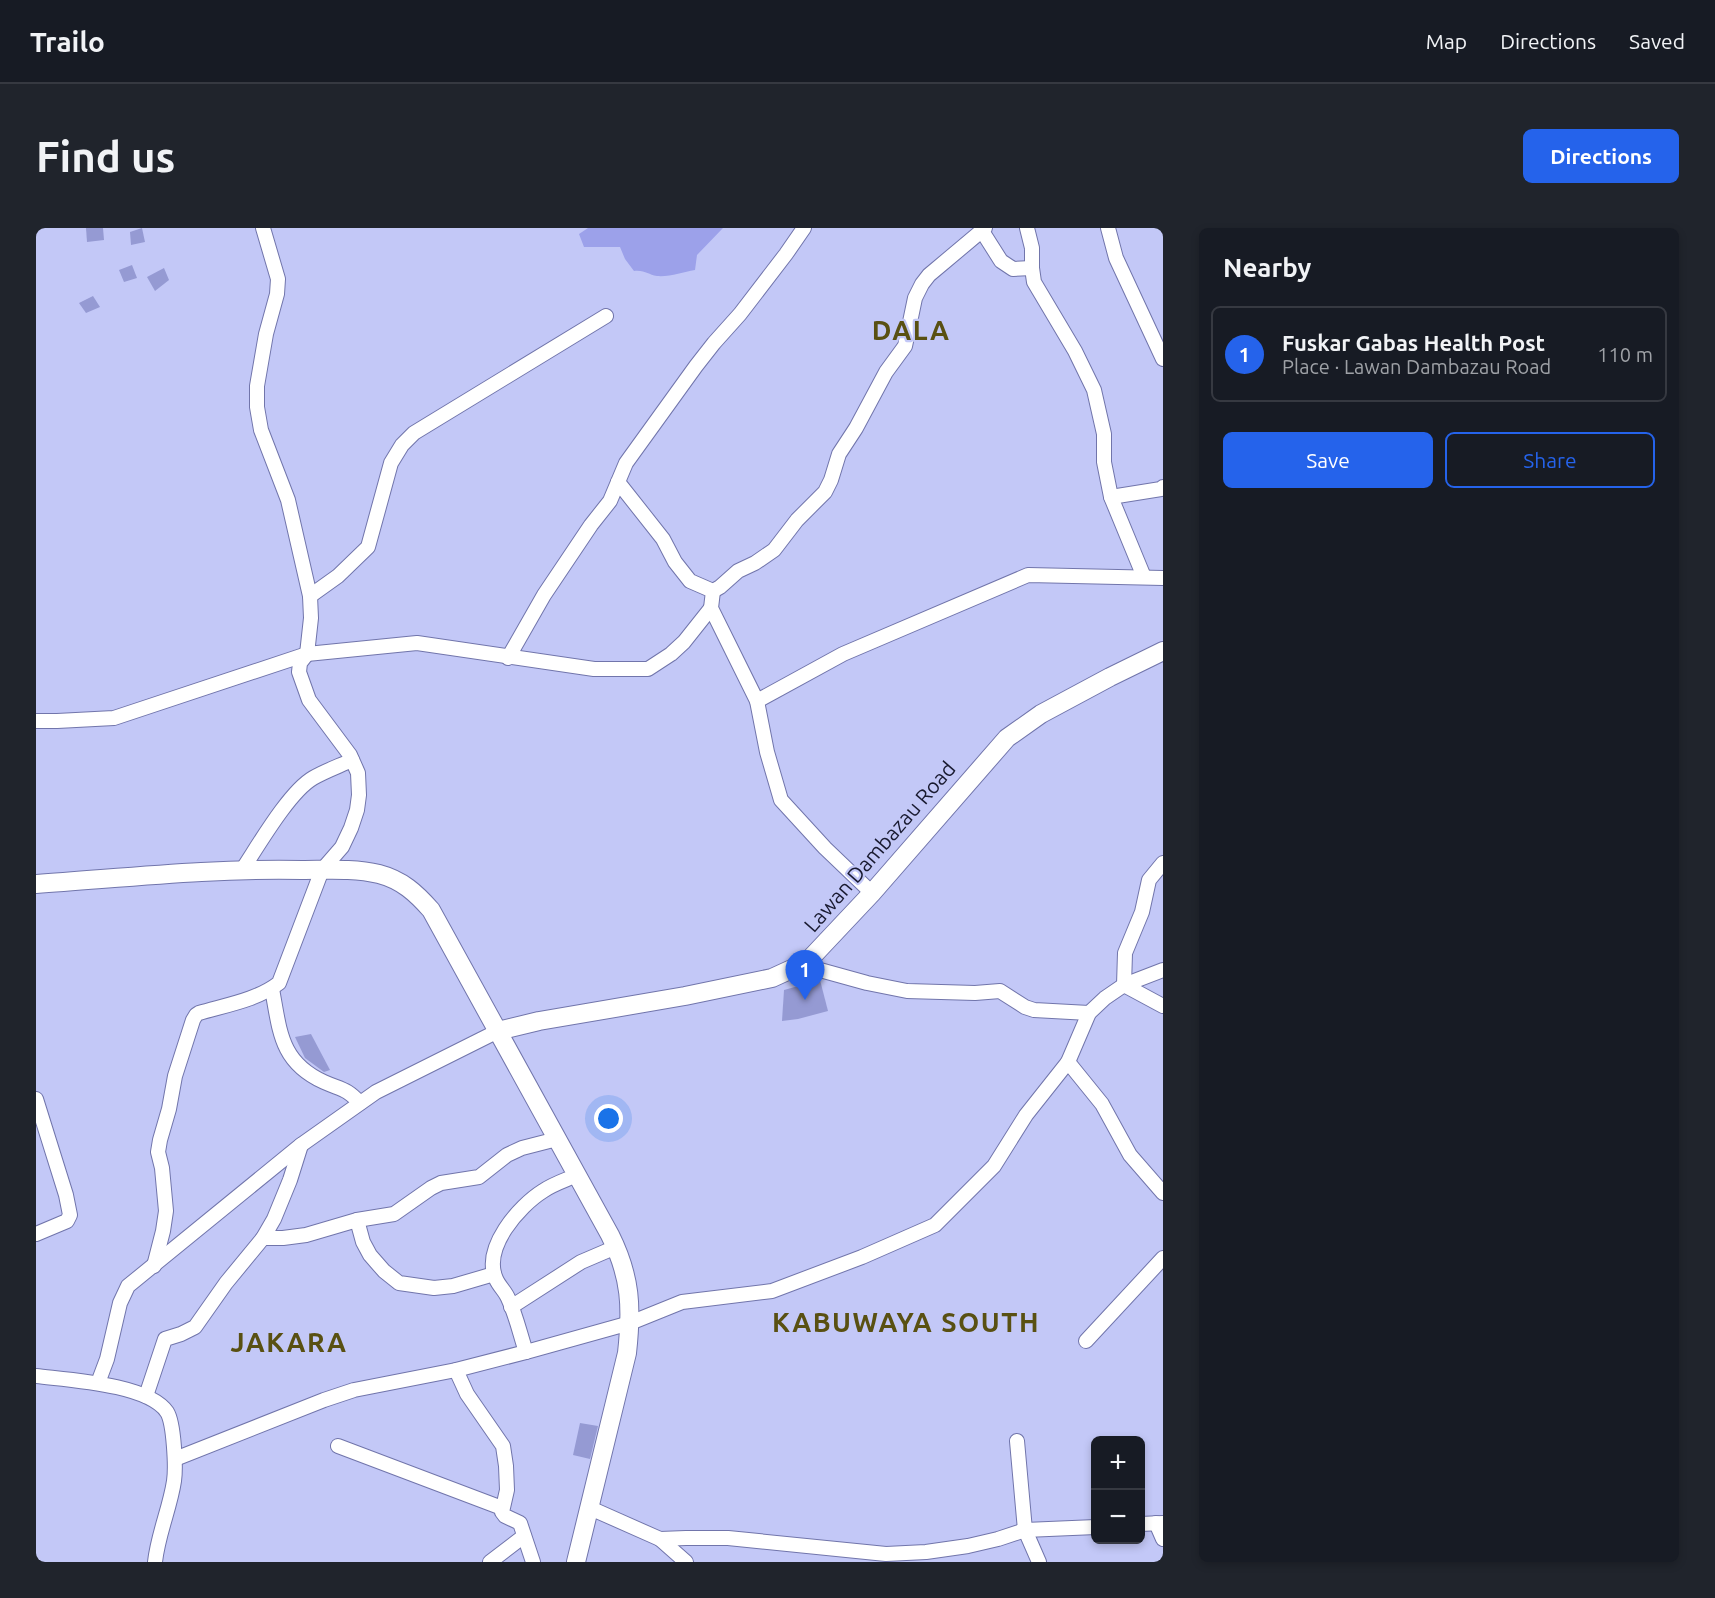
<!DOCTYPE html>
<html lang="en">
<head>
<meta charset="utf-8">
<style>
	:root { --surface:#171b24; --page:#20242c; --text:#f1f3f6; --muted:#9ea1a6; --line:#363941; --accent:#2563eb }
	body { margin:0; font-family:Ubuntu,sans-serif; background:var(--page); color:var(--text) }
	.controls { position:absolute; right:18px; bottom:18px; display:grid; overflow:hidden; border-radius:9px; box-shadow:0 3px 9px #0003 }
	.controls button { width:54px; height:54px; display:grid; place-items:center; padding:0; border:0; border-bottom:2px solid var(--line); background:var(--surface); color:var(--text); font:30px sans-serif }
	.you { position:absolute; left:573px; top:891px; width:21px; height:21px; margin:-15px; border:4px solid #fff; border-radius:50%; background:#1a73e8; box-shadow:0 0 0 9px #1a73e833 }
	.badge { display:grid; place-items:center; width:39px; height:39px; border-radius:50%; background:var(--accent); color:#fff; font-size:20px; font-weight:700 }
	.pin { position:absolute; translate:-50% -50px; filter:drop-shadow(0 2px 3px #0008) }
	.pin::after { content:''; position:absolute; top:32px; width:21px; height:18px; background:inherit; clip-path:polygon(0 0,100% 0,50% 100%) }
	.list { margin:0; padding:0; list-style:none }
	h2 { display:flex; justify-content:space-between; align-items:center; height:78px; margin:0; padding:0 24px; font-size:26px }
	h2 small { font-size:20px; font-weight:400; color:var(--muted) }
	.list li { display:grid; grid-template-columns:39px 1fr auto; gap:18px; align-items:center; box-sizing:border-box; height:96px; margin:0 12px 12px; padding:0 12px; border:2px solid var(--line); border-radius:9px }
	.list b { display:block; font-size:22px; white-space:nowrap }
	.list p { margin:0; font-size:20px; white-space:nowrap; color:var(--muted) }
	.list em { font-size:20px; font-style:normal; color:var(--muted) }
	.actions { display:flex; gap:12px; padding:18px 24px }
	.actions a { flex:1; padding:14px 0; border:2px solid var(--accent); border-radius:9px; text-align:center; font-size:21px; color:var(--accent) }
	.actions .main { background:var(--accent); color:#fff }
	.map { position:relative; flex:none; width:1127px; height:1334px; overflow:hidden; border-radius:9px }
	header { display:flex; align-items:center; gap:36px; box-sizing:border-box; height:84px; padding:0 30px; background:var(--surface); border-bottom:2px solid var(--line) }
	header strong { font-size:28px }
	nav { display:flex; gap:33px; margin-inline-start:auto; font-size:21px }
	.intro { display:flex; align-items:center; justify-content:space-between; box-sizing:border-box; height:144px; padding:0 36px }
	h1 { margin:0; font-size:42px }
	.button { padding:15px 27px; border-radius:9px; background:var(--accent); color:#fff; font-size:21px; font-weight:700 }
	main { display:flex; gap:36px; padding:0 36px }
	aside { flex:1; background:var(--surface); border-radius:9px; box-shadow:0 3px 9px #0003 }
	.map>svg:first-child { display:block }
</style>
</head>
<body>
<header>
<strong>Trailo</strong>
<nav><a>Map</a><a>Directions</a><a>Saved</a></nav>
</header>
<div class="intro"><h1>Find us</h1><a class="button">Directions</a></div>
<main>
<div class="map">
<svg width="1127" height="1334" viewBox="0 0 1127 1334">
	<rect width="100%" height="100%" fill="#c3c8f7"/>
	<path fill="#9ca1ea" d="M552,0H687L661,27L659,42C647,44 634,49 621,48C612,47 610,42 598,43L589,31L584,19H548L543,6Z"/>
	<g fill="#959ad3">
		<polygon points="50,0 67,0 68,12 51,14"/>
		<polygon points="106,0 109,14 95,17 94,4"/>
		<polygon points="96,37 101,50 88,54 83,42"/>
		<polygon points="128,40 133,52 119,63 111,49"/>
		<polygon points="57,68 64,79 50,85 43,75"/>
		<polygon points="784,752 792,783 762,791 746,793 748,762"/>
		<polygon points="275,806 294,842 288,844 269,830 259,809"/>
		<polygon points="544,1195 562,1198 554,1231 537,1227"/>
	</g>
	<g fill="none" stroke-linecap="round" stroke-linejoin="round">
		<g stroke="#7175ab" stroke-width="16">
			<g id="street">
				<polyline points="991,0 996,20 996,40 998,54 1039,123 1058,162 1068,206 1068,234 1075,269 1108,349"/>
				<polyline points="1072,0 1080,30 1127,131"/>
				<polyline points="946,3 965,33 977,41 996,40"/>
				<polyline points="582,254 627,311 639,334 654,353 677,363 675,380 721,473 731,524 745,572 789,620 836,665"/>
				<polyline points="1075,269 1125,261 1127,259"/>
				<polyline points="677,363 684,359 702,343 719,335 738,322 761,292 789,264 795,252 803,226 820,200 850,144 869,118 879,70 886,56 893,47 949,0"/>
				<polyline points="274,368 302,348 332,319 355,235 366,217 378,205 570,88"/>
				<polyline points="472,430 508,367 555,297 574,273 590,235 660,138 678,115 704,86 750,26 768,0"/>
				<polyline points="721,473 807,426 992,347 1127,350"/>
				<polyline points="0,493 21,493 78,490 271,426 381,415 558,441 612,441 635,426 648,414 675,380"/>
				<path d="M206,642C222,618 253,564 277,550C289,543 303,538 316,532"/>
				<polyline points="771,734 784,742 831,755 871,763 939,765 964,763 989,779 998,782 1053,785"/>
				<polyline points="1088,757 1089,725 1106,684 1113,652 1127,635"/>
				<polyline points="1088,757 1127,778"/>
				<path d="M236,761C244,803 244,834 288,854C306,862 310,860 324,875"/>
				<polyline points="1032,834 1066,876 1094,927 1127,965"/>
				<polyline points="0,871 30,967 34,987 31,993 0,1006"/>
				<polyline points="321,992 327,1014 334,1027 348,1043 363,1055 398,1060 417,1058 458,1046"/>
				<polyline points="227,1010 247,1010 270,1007 321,992 358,986 395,960 405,955 443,949 471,927 486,920 521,911"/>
				<path d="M118,1038L127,1003L130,983L126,940L122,924L124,912L133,881L139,848L157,792L160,787L163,785C190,777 221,772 243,755L286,642L306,619L315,600L321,582L323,567L322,545L314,527L273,472L263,444L264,435L271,426L275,390L274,368L252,272L225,202L221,179V158L230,106L241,66L242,51L227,0"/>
				<polyline points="475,1079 545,1034 580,1019"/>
				<polyline points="1050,1113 1127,1030"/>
				<path d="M490,1124C484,1106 480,1087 472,1070C469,1063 463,1058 460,1051C446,1020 483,978 507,963C517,956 530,952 541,947"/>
				<polyline points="420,1142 431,1166 467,1218 470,1238 471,1262 466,1284 469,1288 484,1295 497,1334"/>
				<path d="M0,1148C32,1152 112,1156 131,1184C138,1195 140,1240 138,1253C134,1280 122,1306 119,1334"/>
				<polyline points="62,1155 71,1131 84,1075 92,1058 265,917 340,864 462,803"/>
				<polyline points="110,1168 129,1111 145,1106 159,1099 190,1055 227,1010 238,991 254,952 265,917"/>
				<polyline points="981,1213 989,1302 1003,1334"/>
				<polyline points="302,1218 466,1280"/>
				<polyline points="139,1231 288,1172 318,1162 420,1142 490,1124 594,1095 646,1074 736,1063 826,1029 899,997 958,938 990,887 1032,834 1053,785 1069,770 1088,757 1127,742"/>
				<polyline points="554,1280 624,1311 650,1310 692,1310 850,1326 890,1324 932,1318 962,1311 989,1302 1060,1299"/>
				<polyline points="1120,1295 1127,1311"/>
				<polyline points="1104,1296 1127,1295"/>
				<polyline points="624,1311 650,1334"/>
				<polyline points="454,1334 488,1308"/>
			</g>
		</g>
		<g stroke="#7175ab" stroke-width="20">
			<g id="secondary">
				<path d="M0,656C88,650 177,640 266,642C291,642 318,640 343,646C366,652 380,665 395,682L574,1007C595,1049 596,1080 591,1125L540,1334"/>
				<polyline points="462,803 503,793 649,768 736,750 771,734 836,665 971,510 1005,486 1074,449 1127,423"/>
			</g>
		</g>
		<use href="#street" stroke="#fff" stroke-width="14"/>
		<use href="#secondary" stroke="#fff" stroke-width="18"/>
	</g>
	<g text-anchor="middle" stroke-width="4.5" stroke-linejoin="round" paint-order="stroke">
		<g font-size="21" fill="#191a30" stroke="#c3c8f7">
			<text transform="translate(844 619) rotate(-49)" y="7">Lawan Dambazau Road</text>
		</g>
		<g font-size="27" font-weight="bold" letter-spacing="1.5" fill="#595012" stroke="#c3c8f7">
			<text x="875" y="112">DALA</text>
			<text x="870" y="1104">KABUWAYA SOUTH</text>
			<text x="253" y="1124">JAKARA</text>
		</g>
	</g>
</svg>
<div class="controls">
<button>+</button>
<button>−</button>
</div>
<div class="you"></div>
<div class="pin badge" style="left:769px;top:772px">1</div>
</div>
<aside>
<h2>Nearby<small></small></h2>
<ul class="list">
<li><span class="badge">1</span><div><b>Fuskar Gabas Health Post</b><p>Place · Lawan Dambazau Road</p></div><em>110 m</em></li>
</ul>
<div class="actions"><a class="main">Save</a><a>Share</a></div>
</aside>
</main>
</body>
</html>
